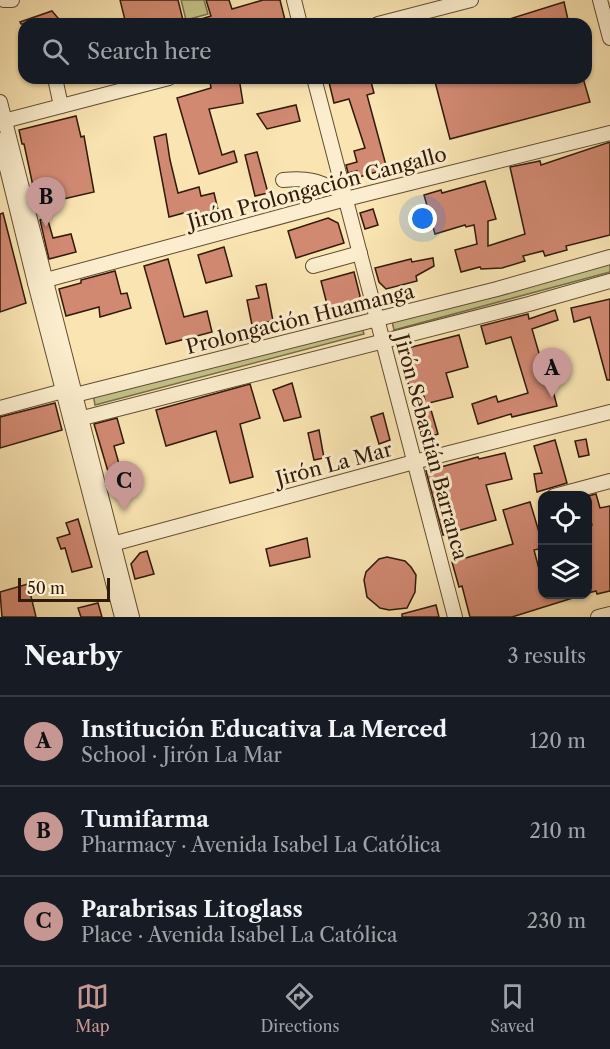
<!DOCTYPE html>
<html lang="en">
<head>
<meta charset="utf-8">
<style>
	:root { --surface:#171b24; --page:#20242c; --text:#f1f3f6; --muted:#9ea1a6; --line:#363941; --accent:#c59692 }
	body { margin:0; font-family:"Libre Caslon Text",serif; background:var(--page); color:var(--text) }
	.controls { position:absolute; right:18px; bottom:18px; display:grid; overflow:hidden; border-radius:12px; box-shadow:0 2px 4px #0004 }
	.controls button { width:54px; height:54px; display:grid; place-items:center; padding:0; border:0; border-bottom:2px solid var(--line); background:var(--surface); color:var(--text); font:30px sans-serif }
	.scale { position:absolute; left:18px; bottom:15px; width:92px; box-sizing:border-box; padding-left:6px; border:3px solid #301a08; border-top:0; font-size:16px; line-height:21px; white-space:nowrap; color:#301a08; -webkit-text-stroke:4px #fbedcd; paint-order:stroke }
	.you { position:absolute; left:423px; top:219px; width:21px; height:21px; margin:-15px; border:4px solid #fff; border-radius:50%; background:#1a73e8; box-shadow:0 0 0 9px #1a73e833 }
	.badge { display:grid; place-items:center; width:39px; height:39px; border-radius:50%; background:var(--accent); color:#111; font-size:20px; font-weight:700 }
	.pin { position:absolute; translate:-50% -50px; filter:drop-shadow(0 2px 3px #0008) }
	.pin::after { content:''; position:absolute; top:32px; width:21px; height:18px; background:inherit; clip-path:polygon(0 0,100% 0,50% 100%) }
	.list { margin:0; padding:0; list-style:none }
	h2 { display:flex; justify-content:space-between; align-items:center; height:78px; margin:0; padding:0 24px; font-size:26px }
	h2 small { font-size:20px; font-weight:400; color:var(--muted) }
	.list li { display:grid; grid-template-columns:39px 1fr auto; gap:18px; align-items:center; box-sizing:border-box; height:90px; padding:0 24px; border-top:2px solid var(--line) }
	.list b { display:block; font-size:22px; white-space:nowrap }
	.list p { margin:0; font-size:20px; white-space:nowrap; color:var(--muted) }
	.list em { font-size:20px; font-style:normal; color:var(--muted) }
	.icon { flex:none; width:33px; height:33px; fill:none; stroke:currentColor; stroke-width:2; stroke-linecap:round; stroke-linejoin:round }
	.map { position:relative; flex:none; width:610px; height:617px; overflow:hidden }
	.search { position:absolute; background:var(--surface); box-shadow:0 2px 4px #0004; left:18px; right:18px; top:18px; height:66px; display:flex; align-items:center; gap:15px; box-sizing:border-box; padding:0 21px; border-radius:18px; color:var(--muted); font-size:22px }
	.sheet { height:348px; background:var(--surface) }
	nav { display:flex; justify-content:space-around; align-items:center; box-sizing:border-box; height:84px; border-top:2px solid var(--line); background:var(--surface); font-size:16px; color:var(--muted) }
	nav a { display:grid; justify-items:center; gap:3px }
	nav .on { color:var(--accent) }
	.map>svg:first-child { display:block }
</style>
</head>
<body>
<div class="map">
<svg width="610" height="617" viewBox="0 0 610 617">
	<rect width="100%" height="100%" fill="#f9e4b2"/>
	<filter id="stains"><feTurbulence type="fractalNoise" baseFrequency=".00333" numOctaves="4"/><feColorMatrix values="0 0 0 0 .2 0 0 0 0 .09 0 0 0 0 .02 0 0 0 .5 -.17"/></filter>
	<radialGradient id="worn" r=".72"><stop offset=".6" stop-color="#630" stop-opacity="0"/><stop offset="1" stop-color="#630" stop-opacity=".3"/></radialGradient>
	<g fill="#c3c288" stroke="#7a6e48" stroke-width="1.5">
		<polygon points="181,0 204,0 208,14 186,20"/>
		<polygon points="610,258 610,272 394,330 391,317"/>
		<polygon points="361,324 364,334 95,405 93,394"/>
	</g>
	<g fill="#d18972" stroke="#301a08" stroke-width="1.5">
		<polygon points="120,0 178,0 184,24 126,24"/>
		<polygon points="206,0 229,0 232,9 263,0 280,0 286,24 194,24 194,21 211,16"/>
		<polygon points="564,2 569,24 500,24 500,22"/>
		<polygon points="52,11 63,24 21,24 20,22"/>
		<polygon points="227,78 239,78 243,103 209,109 222,155 234,151 237,162 199,174 177,98 211,88 210,81"/>
		<polygon points="328,78 370,78 374,93 367,95 387,169 359,177 357,171 348,173 346,165 357,162 354,151 365,148 349,99 334,103"/>
		<polygon points="434,78 583,78 590,102 450,139"/>
		<polygon points="296,105 300,121 267,129 257,114"/>
		<polygon points="76,116 81,137 84,136 94,192 37,205 24,144 22,144 19,130"/>
		<polygon points="166,134 170,160 178,193 199,187 201,196 214,193 219,214 208,217 207,213 193,217 191,211 169,217 154,137"/>
		<polygon points="610,142 610,235 566,246 567,250 545,256 543,251 523,256 525,261 502,268 481,269 480,267 461,272 455,250 477,244 474,225 466,227 465,225 435,234 424,195 441,190 442,193 485,181 496,219 488,221 488,246 525,234 510,167 540,161 541,165"/>
		<polygon points="257,152 268,193 255,196 245,155"/>
		<polygon points="373,209 378,225 365,229 360,213"/>
		<polygon points="3,213 26,303 0,312 0,214"/>
		<polygon points="47,217 53,238 71,234 76,252 49,259 40,220"/>
		<polygon points="328,218 338,223 344,243 296,258 288,231"/>
		<polygon points="224,247 232,276 206,283 198,255"/>
		<polygon points="433,258 434,266 416,276 417,281 386,289 379,282 375,268 411,259 412,262"/>
		<polygon points="168,259 184,317 207,311 212,332 166,344 144,266"/>
		<polygon points="115,271 121,294 127,293 131,308 100,317 99,307 66,316 59,289 81,283 81,280"/>
		<polygon points="354,272 360,296 356,305 329,312 321,281"/>
		<polygon points="266,284 273,321 252,325 247,300 259,298 256,286"/>
		<polygon points="610,299 610,380 607,380 590,317 574,322 571,308"/>
		<polygon points="555,310 558,320 532,329 549,388 552,387 557,406 512,417 511,414 478,424 472,404 496,396 498,402 528,393 511,337 486,344 481,326 528,314 529,319"/>
		<polygon points="459,335 468,367 446,373 453,397 429,403 438,434 424,439 414,404 425,400 420,384 409,387 400,350"/>
		<polygon points="292,383 301,417 284,421 273,390"/>
		<polygon points="250,384 260,418 240,424 253,477 230,483 216,431 166,446 156,410"/>
		<polygon points="55,403 62,430 0,448 0,417"/>
		<polygon points="383,413 390,440 379,444 371,417"/>
		<polygon points="117,418 124,443 114,446 124,482 112,485 94,424"/>
		<polygon points="319,430 324,458 314,460 308,433"/>
		<polygon points="586,439 589,455 579,457 575,441"/>
		<polygon points="555,440 567,483 537,492 534,474 542,473 534,446"/>
		<polygon points="505,453 512,479 486,485 496,520 443,535 426,471 478,457 479,459"/>
		<polygon points="596,494 600,508 610,506 610,591 597,594 596,591 588,593 588,526 592,525 588,513 588,496"/>
		<polygon points="530,502 539,532 543,531 543,548 534,550 543,584 543,594 575,594 576,597 512,617 470,617 462,586 459,587 452,562 513,544 503,510"/>
		<polygon points="78,519 92,567 72,572 65,548 61,549 57,538 70,534 66,523"/>
		<polygon points="307,538 310,557 270,566 266,549"/>
		<polygon points="147,551 154,574 135,579 131,564 140,553"/>
		<polygon points="387,557 405,561 411,567 416,575 415,592 407,608 389,610 380,608 367,597 364,580 366,572 379,559"/>
		<polygon points="28,584 36,617 2,617 0,592"/>
		<polygon points="98,603 102,617 81,617 78,608"/>
		<polygon points="436,605 439,617 402,617 402,614"/>
	</g>
	<g fill="none" stroke-linecap="round" stroke-linejoin="round">
		<g stroke="#624c32" stroke-width="16">
			<g id="minor">
				<polyline points="4,0 12,0"/>
				<polyline points="294,0 300,24"/>
				<polyline points="600,0 610,38"/>
				<polyline points="378,24 471,0"/>
				<polyline points="55,78 61,106"/>
				<polyline points="314,78 455,617"/>
				<polyline points="0,102 132,617"/>
				<polyline points="0,122 169,78"/>
				<polyline points="0,140 35,283 122,617"/>
				<path d="M283,180C311,177 319,182 344,193"/>
				<polyline points="313,266 360,253"/>
				<polyline points="35,283 346,199 610,133"/>
				<polyline points="0,408 63,391 75,395 497,289 610,257"/>
				<polyline points="71,421 529,304 610,281"/>
				<polyline points="554,496 610,481"/>
				<polyline points="105,546 414,462 610,412"/>
				<polyline points="598,617 610,614"/>
			</g>
		</g>
		<use href="#minor" stroke="#fbedcd" stroke-width="14"/>
	</g>
	<g text-anchor="middle" stroke-width="6" stroke-linejoin="round" paint-order="stroke">
		<g font-size="20" fill="#301a08" stroke="#fbedcd">
			<text transform="translate(317 188) rotate(-15)" y="7">Jirón Prolongación Cangallo</text>
			<text transform="translate(300 319) rotate(-14)" y="7">Prolongación Huamanga</text>
			<text transform="translate(431 447) rotate(75)" y="7">Jirón Sebastián Barranca</text>
			<text transform="translate(334 464) rotate(-15)" y="7">Jirón La Mar</text>
		</g>
	</g>
	<rect width="100%" height="100%" filter="url(#stains)"/>
	<rect width="100%" height="100%" fill="url(#worn)"/>
</svg>
<div class="controls">
<button><svg class="icon" aria-label="locate" viewBox="0 0 24 24"><circle cx="12" cy="12" r="6"/><path d="M12 2v4M12 18v4M2 12h4M18 12h4"/></svg></button>
<button><svg class="icon" aria-label="layers" viewBox="0 0 24 24"><path d="M12 4l9 5-9 5-9-5zM3 14l9 5 9-5"/></svg></button>
</div>
<div class="scale">50 m</div>
<div class="you"></div>
<div class="pin badge" style="left:552px;top:398px">A</div>
<div class="pin badge" style="left:46px;top:227px">B</div>
<div class="pin badge" style="left:124px;top:511px">C</div>
<div class="search"><svg class="icon" aria-label="search" viewBox="0 0 24 24"><circle cx="10" cy="10" r="6"/><path d="M15 15l6 6"/></svg>Search here</div>
</div>
<section class="sheet">
<h2>Nearby<small>3 results</small></h2>
<ul class="list">
<li><span class="badge">A</span><div><b>Institución Educativa La Merced</b><p>School · Jirón La Mar</p></div><em>120 m</em></li>
<li><span class="badge">B</span><div><b>Tumifarma</b><p>Pharmacy · Avenida Isabel La Católica</p></div><em>210 m</em></li>
<li><span class="badge">C</span><div><b>Parabrisas Litoglass</b><p>Place · Avenida Isabel La Católica</p></div><em>230 m</em></li>
</ul>
</section>
<nav>
<a class="on"><svg class="icon" aria-label="map" viewBox="0 0 24 24"><path d="M3 6l6-2 6 2 6-2v14l-6 2-6-2-6 2zM9 4v14M15 6v14"/></svg>Map</a>
<a><svg class="icon" aria-label="directions" viewBox="0 0 24 24"><path d="M12 3l9 9-9 9-9-9zM9 14v-3h6M13 9l2 2-2 2"/></svg>Directions</a>
<a><svg class="icon" aria-label="saved" viewBox="0 0 24 24"><path d="M7 4h10v16l-5-4-5 4z"/></svg>Saved</a>
</nav>
</body>
</html>
